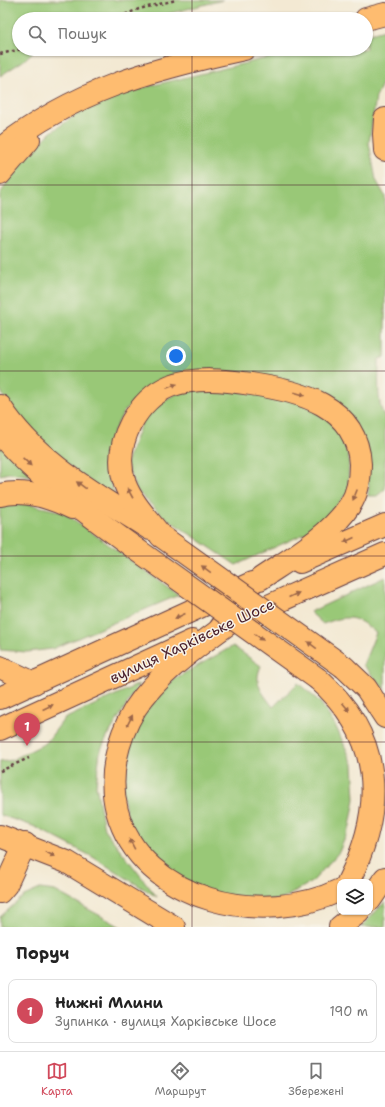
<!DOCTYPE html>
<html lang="uk">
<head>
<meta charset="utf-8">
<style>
	:root { --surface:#fff; --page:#f2f2f2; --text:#222; --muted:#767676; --line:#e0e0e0; --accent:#d1495b }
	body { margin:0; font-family:"Shantell Sans",sans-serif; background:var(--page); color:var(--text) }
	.controls { position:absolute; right:12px; bottom:12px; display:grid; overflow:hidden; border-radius:8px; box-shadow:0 1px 3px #0004 }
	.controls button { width:36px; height:36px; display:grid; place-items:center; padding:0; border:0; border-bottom:1px solid var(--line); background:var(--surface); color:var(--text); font:20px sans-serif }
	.you { position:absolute; left:176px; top:356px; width:14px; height:14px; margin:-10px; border:3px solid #fff; border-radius:50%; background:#1a73e8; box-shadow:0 0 0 6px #1a73e833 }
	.badge { display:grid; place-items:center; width:26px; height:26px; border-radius:50%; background:var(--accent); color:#fff; font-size:13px; font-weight:700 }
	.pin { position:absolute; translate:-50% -33px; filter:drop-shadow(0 1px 2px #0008) }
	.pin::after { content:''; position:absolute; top:21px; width:14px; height:12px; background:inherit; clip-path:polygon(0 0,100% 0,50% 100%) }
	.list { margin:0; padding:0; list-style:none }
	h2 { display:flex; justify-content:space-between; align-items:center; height:52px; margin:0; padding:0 16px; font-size:17px }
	h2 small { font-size:13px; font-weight:400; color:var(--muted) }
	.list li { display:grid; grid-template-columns:26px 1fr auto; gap:12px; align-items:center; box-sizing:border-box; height:64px; margin:0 8px 8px; padding:0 8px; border:1px solid var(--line); border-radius:8px }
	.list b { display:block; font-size:15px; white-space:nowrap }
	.list p { margin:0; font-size:13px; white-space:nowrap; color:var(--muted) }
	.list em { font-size:13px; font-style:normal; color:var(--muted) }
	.icon { flex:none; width:22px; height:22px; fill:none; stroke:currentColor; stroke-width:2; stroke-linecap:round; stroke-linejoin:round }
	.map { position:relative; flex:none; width:385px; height:927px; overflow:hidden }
	.search { position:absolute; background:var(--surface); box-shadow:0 1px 3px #0004; left:12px; right:12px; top:12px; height:44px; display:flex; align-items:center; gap:10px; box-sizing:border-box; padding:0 14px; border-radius:22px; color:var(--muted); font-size:15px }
	.sheet { height:124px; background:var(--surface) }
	nav { display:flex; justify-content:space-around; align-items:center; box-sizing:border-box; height:56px; border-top:1px solid var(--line); background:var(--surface); font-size:11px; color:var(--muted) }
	nav a { display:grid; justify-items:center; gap:2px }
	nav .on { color:var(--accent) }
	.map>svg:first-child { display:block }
</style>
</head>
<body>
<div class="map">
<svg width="385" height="927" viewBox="0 0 385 927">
	<rect width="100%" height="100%" fill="#f7f3e8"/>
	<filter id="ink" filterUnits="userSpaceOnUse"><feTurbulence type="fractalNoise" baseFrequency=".025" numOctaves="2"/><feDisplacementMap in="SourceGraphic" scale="8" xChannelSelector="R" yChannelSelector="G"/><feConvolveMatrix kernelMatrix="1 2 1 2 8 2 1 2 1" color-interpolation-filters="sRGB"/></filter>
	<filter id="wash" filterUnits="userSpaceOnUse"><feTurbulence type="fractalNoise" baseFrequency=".012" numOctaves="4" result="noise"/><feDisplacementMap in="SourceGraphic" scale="16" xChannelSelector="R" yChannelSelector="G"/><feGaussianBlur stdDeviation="0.9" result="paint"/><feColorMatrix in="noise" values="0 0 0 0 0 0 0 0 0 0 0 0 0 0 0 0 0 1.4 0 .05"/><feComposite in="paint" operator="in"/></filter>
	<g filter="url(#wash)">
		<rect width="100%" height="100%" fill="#f3e9d3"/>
		<g fill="#99c877" stroke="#727451">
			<polygon points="0,0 223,0 147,19 19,19 19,49 36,49 23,61 0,76"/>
			<path d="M385,30V78L376,97L369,143L376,180L385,196V357L379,359C379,375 376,404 385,418V489L377,496H368L369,486L354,423L337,401L309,387L146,388L123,413L109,441L107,471L117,502L48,450L10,410L0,389V194L19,165L50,133L87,107L133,90L305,49H366V35Z"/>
			<polygon points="195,384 296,400 330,419 344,437 349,461 348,492 317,528 236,565 163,516 137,491 126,463 147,409"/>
			<polygon points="0,443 34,476 9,473 0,475"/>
			<polygon points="10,500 63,512 179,595 52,649 27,652 0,650 0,503"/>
			<path d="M385,577V690L363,665L376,633C356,616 349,614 323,624L310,612Z"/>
			<path d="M233,646L261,666C253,684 262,692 273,707L298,683L320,702L336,727L353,764L355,799L350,826L339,852L313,881L281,900L217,901L149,856L128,822L120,779L137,721L174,679Z"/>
			<polygon points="139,684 110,732 100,751 96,785 104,829 157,897 91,856 33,826 0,815 0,762 12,760 46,743 64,719"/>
			<polygon points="40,889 55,891 121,927 0,927 0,917 24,896"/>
			<polygon points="385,902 385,927 361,927"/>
		</g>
	</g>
	<g filter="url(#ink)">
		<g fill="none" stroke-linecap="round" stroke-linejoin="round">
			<g stroke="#633d44" stroke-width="24">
				<g id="trunk">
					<polyline points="366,19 385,14"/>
					<polyline points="385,119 384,134 385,150"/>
					<path d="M0,149C75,90 152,69 244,49"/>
					<polyline points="0,174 29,140"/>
					<path d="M0,406C36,462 95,494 150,529"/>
					<path d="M0,434C36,477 90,516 136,549"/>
					<path d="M0,495C24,489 50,497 72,508"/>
					<path d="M161,536C149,520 132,503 125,484C118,463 121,442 131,423C140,407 153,393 170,386C196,377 224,380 251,384C299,391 357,405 360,464C360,478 358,493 350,505C329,537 291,558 260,579"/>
					<polyline points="300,562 385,525"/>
					<path d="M228,624C195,648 158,674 135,709C117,739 108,777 117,811C142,903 264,927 340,890"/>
					<polyline points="221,627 385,554"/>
					<polyline points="0,667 34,683"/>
					<polyline points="344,667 366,688 385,717"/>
					<path d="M318,679C384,737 385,809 348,882"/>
					<polyline points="0,698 252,583"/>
					<polyline points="0,729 192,641"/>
					<polyline points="0,836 67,862 174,927"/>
					<polyline points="0,892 6,885 25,844"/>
					<polyline points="370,900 385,878"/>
					<polyline points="340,927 359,912"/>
				</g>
			</g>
			<g stroke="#633d44" stroke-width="2.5" stroke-dasharray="3 3" stroke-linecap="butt">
				<polyline points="114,19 139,9 176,0"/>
				<polyline points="0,54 22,49"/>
				<polyline points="0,771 29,758"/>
			</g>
			<use href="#trunk" stroke="#febc70" stroke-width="22"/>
			<g stroke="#633d44" stroke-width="24" stroke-linecap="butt">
				<g id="trunk-bridge">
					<polyline points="161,536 344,667"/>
					<polyline points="136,549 318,679"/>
				</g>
			</g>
			<use href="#trunk-bridge" stroke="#febc70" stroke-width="22"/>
		</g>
		<defs><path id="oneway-solid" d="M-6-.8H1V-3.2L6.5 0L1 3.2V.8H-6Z"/></defs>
		<g fill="#9b664a">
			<use href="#oneway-solid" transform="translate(172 386) rotate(-21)"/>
			<use href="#oneway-solid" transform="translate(300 394) rotate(17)"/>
			<use href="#oneway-solid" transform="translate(27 462) rotate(43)"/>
			<use href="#oneway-solid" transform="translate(81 485) rotate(-144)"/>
			<use href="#oneway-solid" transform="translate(130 493) rotate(-119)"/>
			<use href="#oneway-solid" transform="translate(355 495) rotate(112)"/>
			<use href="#oneway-solid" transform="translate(349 540) rotate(156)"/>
			<use href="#oneway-solid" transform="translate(206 569) rotate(-144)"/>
			<use href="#oneway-solid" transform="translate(294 595) rotate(-24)"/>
			<use href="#oneway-solid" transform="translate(180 616) rotate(155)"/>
			<use href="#oneway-solid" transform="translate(259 637) rotate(35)"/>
			<use href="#oneway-solid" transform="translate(312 645) rotate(-144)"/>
			<use href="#oneway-solid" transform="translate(48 707) rotate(-25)"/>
			<use href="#oneway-solid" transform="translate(346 707) rotate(50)"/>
			<use href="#oneway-solid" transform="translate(130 720) rotate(-63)"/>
			<use href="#oneway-solid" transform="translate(132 844) rotate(-118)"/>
			<use href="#oneway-solid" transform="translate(50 854) rotate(24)"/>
		</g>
	</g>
	<path fill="none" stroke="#4a1f2b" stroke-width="1" stroke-opacity="0.55" d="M192,0V19M192,49V927M0,185H385M0,371H385M0,556H385M0,742H385"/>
	<g text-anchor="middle" stroke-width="3" stroke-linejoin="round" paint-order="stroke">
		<g font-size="15" fill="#4a1f2b" stroke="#f7f3e8">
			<text transform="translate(192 641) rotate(-25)" y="5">вулиця Харківське Шосе</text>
		</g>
	</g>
</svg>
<div class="controls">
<button><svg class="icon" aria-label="layers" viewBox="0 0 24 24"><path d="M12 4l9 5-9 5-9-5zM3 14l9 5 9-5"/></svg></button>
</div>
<div class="you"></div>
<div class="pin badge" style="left:27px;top:746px">1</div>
<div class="search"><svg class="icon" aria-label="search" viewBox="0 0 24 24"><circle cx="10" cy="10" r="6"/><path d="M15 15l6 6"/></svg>Пошук</div>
</div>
<section class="sheet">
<h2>Поруч<small></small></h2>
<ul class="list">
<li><span class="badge">1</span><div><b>Нижні Млини</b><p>Зупинка · вулиця Харківське Шосе</p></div><em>190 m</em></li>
</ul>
</section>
<nav>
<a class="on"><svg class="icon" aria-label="map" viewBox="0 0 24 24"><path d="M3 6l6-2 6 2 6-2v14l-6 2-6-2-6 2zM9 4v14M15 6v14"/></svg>Карта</a>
<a><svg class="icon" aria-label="directions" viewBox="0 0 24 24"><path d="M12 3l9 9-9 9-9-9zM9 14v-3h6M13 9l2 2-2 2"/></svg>Маршрут</a>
<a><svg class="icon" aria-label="saved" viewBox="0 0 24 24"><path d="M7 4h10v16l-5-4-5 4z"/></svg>Збережені</a>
</nav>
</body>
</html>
